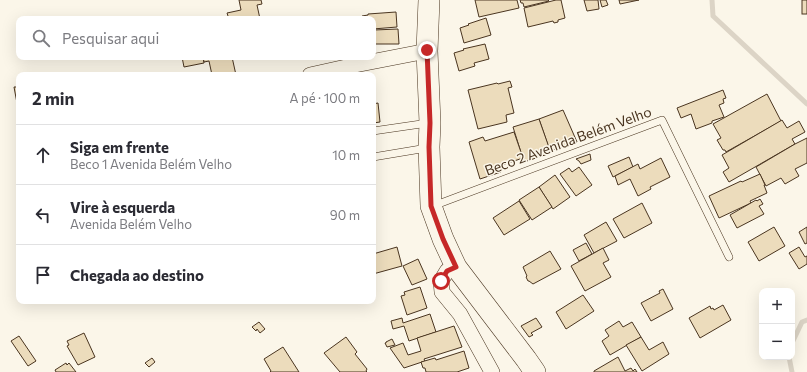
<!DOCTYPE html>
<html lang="pt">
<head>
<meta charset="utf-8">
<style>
	:root { --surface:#fff; --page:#f2f2f3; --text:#2b2b33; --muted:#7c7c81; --line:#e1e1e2 }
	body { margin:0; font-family:Commissioner,sans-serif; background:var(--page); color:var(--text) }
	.controls { position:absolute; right:12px; bottom:12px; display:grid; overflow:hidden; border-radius:8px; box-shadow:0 4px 16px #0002 }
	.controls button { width:36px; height:36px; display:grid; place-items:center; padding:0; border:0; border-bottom:1px solid var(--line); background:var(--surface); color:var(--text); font:20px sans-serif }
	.stop { position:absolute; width:12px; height:12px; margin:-9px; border:3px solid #c62828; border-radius:50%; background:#fff }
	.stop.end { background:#c62828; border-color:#fff; box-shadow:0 1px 4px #0008 }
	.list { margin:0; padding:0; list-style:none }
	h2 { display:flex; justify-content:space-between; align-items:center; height:52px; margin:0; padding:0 16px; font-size:17px }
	h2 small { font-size:13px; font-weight:400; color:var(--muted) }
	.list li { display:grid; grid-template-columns:26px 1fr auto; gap:12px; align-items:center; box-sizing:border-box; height:60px; padding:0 16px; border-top:1px solid var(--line) }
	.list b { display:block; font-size:15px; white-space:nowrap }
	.list p { margin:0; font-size:13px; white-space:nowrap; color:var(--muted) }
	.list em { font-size:13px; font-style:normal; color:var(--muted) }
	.icon { flex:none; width:22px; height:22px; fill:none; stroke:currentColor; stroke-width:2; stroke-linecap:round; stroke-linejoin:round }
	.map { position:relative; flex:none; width:807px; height:372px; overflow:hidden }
	.search { position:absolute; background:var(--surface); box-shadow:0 4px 16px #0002; left:16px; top:16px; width:360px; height:44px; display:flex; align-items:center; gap:10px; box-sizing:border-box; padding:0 14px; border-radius:8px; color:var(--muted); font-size:15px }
	.panel { position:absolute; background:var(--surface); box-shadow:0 4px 16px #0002; left:16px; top:72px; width:360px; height:232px; border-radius:8px }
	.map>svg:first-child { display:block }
</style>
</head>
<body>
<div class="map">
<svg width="807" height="372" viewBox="0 0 807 372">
	<rect width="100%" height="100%" fill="#fbf6e9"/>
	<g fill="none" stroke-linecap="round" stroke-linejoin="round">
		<g stroke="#dcd4c6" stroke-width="5">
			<polyline points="712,0 713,16 807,104"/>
			<polyline points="792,343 802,322 807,320"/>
			<polyline points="789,357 792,372"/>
		</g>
	</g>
	<g fill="#ecdcbc" stroke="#4a3520">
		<polygon points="239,0 261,0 262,4 257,5 260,19 229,19 227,13 241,10"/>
		<polygon points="475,0 517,0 519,8 479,17"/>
		<polygon points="520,0 548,0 549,1 524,7 523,3 521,3"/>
		<polygon points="556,0 561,0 565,18 558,20 558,22 554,23 553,21 528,27 524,8"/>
		<polygon points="584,0 598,0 599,9 587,11"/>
		<polygon points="600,0 606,0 608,5 602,7"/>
		<polygon points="619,0 639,0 620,4"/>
		<rect x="802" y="0" width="5" height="14"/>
		<polygon points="396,12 397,27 373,29 373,19 362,19 362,16 368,15 368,14"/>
		<polygon points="486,18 491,35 464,43 460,28 469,25 468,24"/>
		<polygon points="398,29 399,44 375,44 374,30"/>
		<polygon points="485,44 489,59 474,63 475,66 459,71 454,53 464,50 463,49"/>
		<polygon points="182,57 203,57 204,63 184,67"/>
		<polygon points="203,57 232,57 236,75 212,75 209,61 204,62"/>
		<polygon points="510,81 512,87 508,88 514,113 506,115 507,122 478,129 468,90 497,83 498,84"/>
		<polygon points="14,87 19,87 19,114"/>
		<polygon points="723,90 726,98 723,99 724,103 719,105 724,117 712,121 712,123 696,129 691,114 681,118 677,108"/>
		<polygon points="767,94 781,121 726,152 725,150 723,150 717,140 721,138 713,124"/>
		<polygon points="378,103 380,122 373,123 373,104"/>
		<polygon points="563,110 577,142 550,151 539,119"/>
		<polygon points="539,119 551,153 524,162 513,127"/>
		<polygon points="782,120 787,128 799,121 805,132 792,139 795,144 729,182 723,172 729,168 722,155"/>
		<polygon points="514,132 523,158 499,166 501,172 480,179 469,142 483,137 485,141"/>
		<polygon points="807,138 807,163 795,169 799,176 785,184 781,178 766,186 756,167 795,144"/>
		<polygon points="590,154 591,160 581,164 579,161 576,159"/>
		<polygon points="629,157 633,167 613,177 608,166"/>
		<polygon points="661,158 670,177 650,187 651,189 638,196 630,179 618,185 615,176 638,164 640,169"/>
		<polygon points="579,167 592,185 576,196 560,174 569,168 572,172"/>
		<polygon points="760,174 765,185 764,185 767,193 750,201 751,203 719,218 709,196 741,181 742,182"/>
		<polygon points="555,175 570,197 553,209 539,187"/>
		<polygon points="539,187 552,207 532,220 519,200"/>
		<polygon points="760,199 763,204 759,206 764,214 737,228 730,215 756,200 757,201"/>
		<polygon points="519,201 530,219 504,235 493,218"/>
		<polygon points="642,203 652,223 624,238 613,219"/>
		<polygon points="606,222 617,241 594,253 584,235"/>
		<polygon points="774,227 785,246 759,261 748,242"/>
		<polygon points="807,227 807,243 805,244 799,232"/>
		<polygon points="586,243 592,254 579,261 573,250"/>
		<polygon points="397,247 402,266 373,274 373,254"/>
		<polygon points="799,247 805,257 807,256 807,264 799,269 789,253"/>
		<polygon points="603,248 609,260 603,263 611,277 585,291 571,266"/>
		<polygon points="550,251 561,269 533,284 529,281 528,281 526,277 527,276 523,267"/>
		<polygon points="418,259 427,279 412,285 403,266"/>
		<polygon points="420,287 427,308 407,315 401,296 405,295 404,292"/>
		<polygon points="663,289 673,309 651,321 641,303 660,293 659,291"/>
		<polygon points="583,295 594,311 566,329 556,312"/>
		<polygon points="723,305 731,320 700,338 689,318 710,306 711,309 713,308 714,310"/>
		<polygon points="430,314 436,332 409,341 404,326 393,329 391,321 402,318 403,323"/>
		<polygon points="536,318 542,327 531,333 533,335 529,337 521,326"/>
		<polygon points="619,321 623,327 632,322 641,337 610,355 602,341 609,336 605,330"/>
		<polygon points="259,322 265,329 260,333 257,329 256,331 252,327"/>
		<polygon points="454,326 462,347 424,359 425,361 404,368 390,348 403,343 408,355 421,351 417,338"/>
		<polygon points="84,333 95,357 78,365 67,346 69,345 67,341"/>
		<polygon points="19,336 36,361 28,366 11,341"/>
		<polygon points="346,337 357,352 355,354 367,369 366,371 367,372 340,372 324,353"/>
		<polygon points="641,337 649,350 663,342 669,354 642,371 626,345"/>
		<polygon points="392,339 395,345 387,347 385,343 386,343 386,342"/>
		<polygon points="283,347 299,372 270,372 271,371 264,359"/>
		<polygon points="464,351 469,368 457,372 426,372 425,368 423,368 421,362 435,358 436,360"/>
		<polygon points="618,357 625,371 631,368 633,371 635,369 637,372 594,372 594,371"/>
		<polygon points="152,358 155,362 149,367 145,363"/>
		<polygon points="66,363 67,365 69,363 76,372 56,372 55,370"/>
	</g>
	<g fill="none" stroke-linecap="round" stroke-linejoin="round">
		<g stroke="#4a3520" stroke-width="8">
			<g id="service">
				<polyline points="373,131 428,123"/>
				<polyline points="373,157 427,148"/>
				<polyline points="433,206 662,120 729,257"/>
			</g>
		</g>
		<g stroke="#4a3520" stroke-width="16">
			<g id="minor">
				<polyline points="310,75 355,65 427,51"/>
				<polyline points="456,267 447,271 441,281 442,292 460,314 492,372"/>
			</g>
		</g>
		<g stroke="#4a3520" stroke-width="22">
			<polyline id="secondary" points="429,0 427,51 430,123 429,147 431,206 443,239 456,267 526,359 535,372"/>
		</g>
		<use href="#service" stroke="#fbf6e9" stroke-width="7"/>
		<use href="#minor" stroke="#fbf6e9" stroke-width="15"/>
		<use href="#secondary" stroke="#fbf6e9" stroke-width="21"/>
	</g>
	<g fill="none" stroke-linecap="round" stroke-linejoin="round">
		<polyline stroke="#c62828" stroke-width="5" points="427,50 430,123 429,147 431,206 443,239 456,267 447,271 441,281"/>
	</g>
	<g text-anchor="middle" stroke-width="3" stroke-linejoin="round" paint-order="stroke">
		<g font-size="14" fill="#4a3520" stroke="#fbf6e9">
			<text transform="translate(568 141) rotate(-20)" y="5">Beco 2 Avenida Belém Velho</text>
		</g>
	</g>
</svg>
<div class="controls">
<button>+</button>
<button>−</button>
</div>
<div class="stop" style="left:441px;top:281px"></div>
<div class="stop end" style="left:427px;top:50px"></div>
<div class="search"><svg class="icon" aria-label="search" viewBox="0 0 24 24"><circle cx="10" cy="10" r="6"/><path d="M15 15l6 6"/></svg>Pesquisar aqui</div>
<section class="panel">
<h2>2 min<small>A pé · 100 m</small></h2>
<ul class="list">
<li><svg class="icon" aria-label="ahead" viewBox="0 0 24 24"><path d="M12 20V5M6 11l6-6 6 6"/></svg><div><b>Siga em frente</b><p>Beco 1 Avenida Belém Velho</p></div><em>10 m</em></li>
<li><svg class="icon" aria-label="left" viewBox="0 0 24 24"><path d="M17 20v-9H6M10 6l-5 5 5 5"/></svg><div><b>Vire à esquerda</b><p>Avenida Belém Velho</p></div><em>90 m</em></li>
<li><svg class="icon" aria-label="arrive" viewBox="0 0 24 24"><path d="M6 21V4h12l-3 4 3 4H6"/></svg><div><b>Chegada ao destino</b></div></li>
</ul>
</section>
</div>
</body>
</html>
